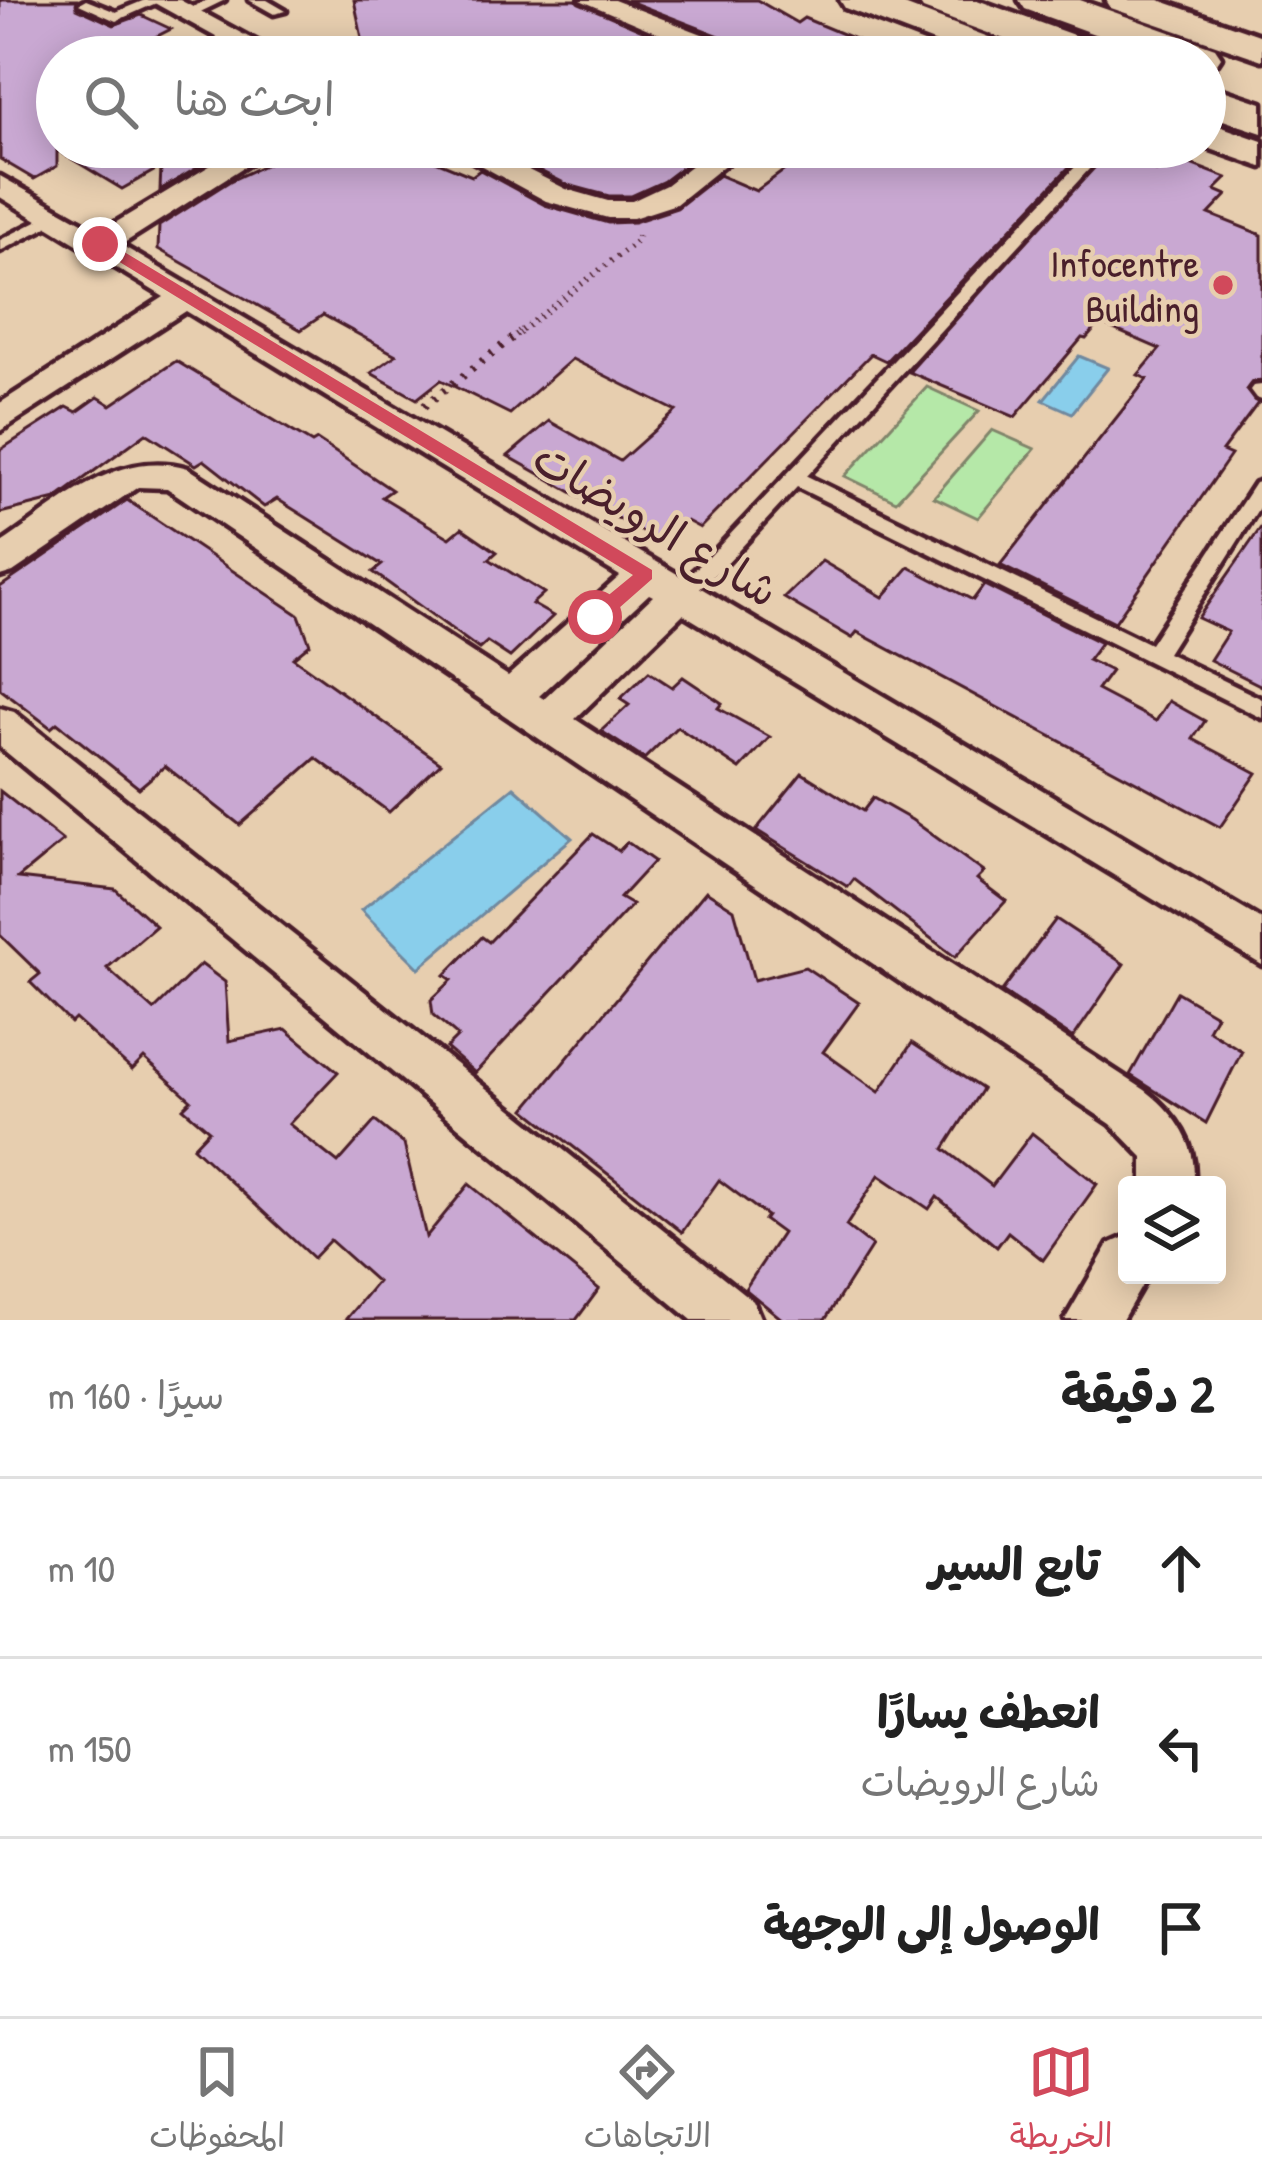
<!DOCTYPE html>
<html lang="ar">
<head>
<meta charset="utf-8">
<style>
	:root { --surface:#fff; --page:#f6f6f6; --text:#222; --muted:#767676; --line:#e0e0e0; --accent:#d1495b }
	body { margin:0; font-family:"Patrick Hand","Playpen Sans Arabic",sans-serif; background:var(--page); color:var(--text); direction:rtl }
	.controls { position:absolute; right:36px; bottom:36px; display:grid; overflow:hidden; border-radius:12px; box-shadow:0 6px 30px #0003 }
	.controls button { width:108px; height:108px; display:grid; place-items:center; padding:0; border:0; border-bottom:3px solid var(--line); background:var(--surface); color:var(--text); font:60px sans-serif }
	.stop { position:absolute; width:36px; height:36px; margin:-27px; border:9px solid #d1495b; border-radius:50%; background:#fff }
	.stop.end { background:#d1495b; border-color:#fff; box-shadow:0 3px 12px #0008 }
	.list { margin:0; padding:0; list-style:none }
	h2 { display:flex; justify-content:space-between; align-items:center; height:156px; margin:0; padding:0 48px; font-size:51px }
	h2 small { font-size:39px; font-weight:400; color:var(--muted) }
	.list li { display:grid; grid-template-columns:78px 1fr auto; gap:36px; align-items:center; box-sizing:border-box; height:180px; padding:0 48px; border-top:3px solid var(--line) }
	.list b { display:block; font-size:45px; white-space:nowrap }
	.list p { margin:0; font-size:39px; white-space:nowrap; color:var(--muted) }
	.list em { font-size:39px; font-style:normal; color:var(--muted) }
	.icon { flex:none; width:66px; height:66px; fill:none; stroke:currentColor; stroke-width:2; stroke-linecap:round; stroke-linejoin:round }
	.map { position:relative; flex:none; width:1262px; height:1320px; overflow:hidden; direction:ltr }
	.search { position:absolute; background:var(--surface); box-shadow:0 6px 30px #0003; left:36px; right:36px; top:36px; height:132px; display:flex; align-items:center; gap:30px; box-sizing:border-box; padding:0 42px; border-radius:66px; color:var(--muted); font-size:45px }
	.sheet { height:696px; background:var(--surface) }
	nav { display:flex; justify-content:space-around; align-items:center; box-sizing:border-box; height:168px; border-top:3px solid var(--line); background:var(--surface); font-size:33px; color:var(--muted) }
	nav a { display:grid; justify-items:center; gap:6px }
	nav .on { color:var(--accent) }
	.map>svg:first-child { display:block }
</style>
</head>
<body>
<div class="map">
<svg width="1262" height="1320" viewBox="0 0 1262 1320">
	<rect width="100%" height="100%" fill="#e7ceaf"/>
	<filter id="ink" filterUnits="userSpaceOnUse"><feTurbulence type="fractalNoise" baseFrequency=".00833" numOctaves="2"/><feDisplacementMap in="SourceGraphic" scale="24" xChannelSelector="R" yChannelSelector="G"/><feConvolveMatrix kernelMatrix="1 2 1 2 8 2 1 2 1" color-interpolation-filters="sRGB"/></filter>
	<g filter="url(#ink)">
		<g fill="#b5e8a8" stroke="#80846a" stroke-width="3">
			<polygon points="927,387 979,411 896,501 845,476"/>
			<polygon points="992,430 1035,449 978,518 934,497"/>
		</g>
		<g fill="#89ceeb" stroke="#70889e" stroke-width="3">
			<polygon points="1079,356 1108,368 1072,413 1043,400"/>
			<polygon points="514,787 572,838 419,968 361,910"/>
		</g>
		<g fill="#c9a8d2" stroke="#4a1f2b" stroke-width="3">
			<polygon points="0,0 77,0 77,8 114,25 141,15 171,29 122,54 112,50 98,57 57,57 57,147 197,147 183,155 202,165 160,190 161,167 122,189 57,150 57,166 34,179 0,159"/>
			<polygon points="354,0 576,0 703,57 366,57"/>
			<polygon points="626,0 757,0 797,23 804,18 898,57 754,57 748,47"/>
			<polygon points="303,147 402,147 472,176 480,170 545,205 608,223 634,222 677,208 719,175 756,191 816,147 1088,147 886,361 871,354 700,528 687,521 663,544 508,456 549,421 620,461 676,411 572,359 510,414 441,380 417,399 371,373 396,355 323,315 301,330 158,249 159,226 230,181"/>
			<polygon points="518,147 655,147 689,162 664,181 631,196 609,196 568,185 507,154"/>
			<polygon points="1106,152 1156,171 1170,156 1227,178 1215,190 1227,195 1209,214 1262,235 1262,381 1252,382 1246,390 1258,403 1222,451 1231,455 1115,622 1000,565 1147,379 1138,375 1160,349 1100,323 1086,339 1082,338 1015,417 909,372"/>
			<polygon points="176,361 312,443 317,440 392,490 382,497 450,538 462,528 497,552 489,559 544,593 532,604 553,616 510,657 487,642 479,649 373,572 382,565 277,499 264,507 204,460 196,465 146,433 56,499 0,513 0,450 67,407 77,412 98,397 111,405"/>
			<polygon points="127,500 299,615 310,644 293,658 441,763 389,812 316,758 240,825 165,766 139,788 57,723 51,728 0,689 0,587"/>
			<polygon points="1262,526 1262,686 1210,660 1228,632 1198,618"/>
			<polygon points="822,561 883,597 909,567 973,600 984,585 1101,643 1088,660 1111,671 1097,690 1156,721 1169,701 1205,721 1193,739 1257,773 1220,827 857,632 852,638 784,598"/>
			<polygon points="649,672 672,687 683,677 722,703 718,708 770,737 740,769 677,727 644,759 601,731 629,705 620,699"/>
			<polygon points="802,773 863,811 873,798 912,820 984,872 977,879 1006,901 955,957 854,879 848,887 756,830"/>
			<polygon points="0,791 63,841 18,878 115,889 156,926 107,968 154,1010 201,964 225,982 229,1041 286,1029 338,1072 289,1124 338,1163 375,1121 404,1144 426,1237 469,1184 599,1289 576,1320 345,1320 377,1282 330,1240 313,1258 193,1147 209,1130 183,1108 191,1100 144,1058 132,1070 75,1019 71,1023 30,982 40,974 0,935"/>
			<polygon points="593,834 619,851 627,842 654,861 620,898 632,905 475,1073 446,1048 458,1036 433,1015 431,1000 452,980 445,975 482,937 489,942"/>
			<polygon points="706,891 734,909 754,980 805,967 859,1003 823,1052 879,1092 912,1043 982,1089 944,1149 992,1186 1032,1133 1097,1184 1043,1260 1008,1232 997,1247 937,1197 929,1209 879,1175 846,1226 872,1246 825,1320 783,1320 745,1289 782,1233 764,1220 767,1216 719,1180 682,1232 525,1109"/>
			<polygon points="1056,919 1124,964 1073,1038 1002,991"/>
			<polygon points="1177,992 1216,1015 1208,1030 1242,1051 1206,1123 1130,1075"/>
		</g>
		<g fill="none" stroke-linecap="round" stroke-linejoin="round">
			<g stroke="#4a1f2b" stroke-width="9">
				<g id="lane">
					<polygon points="145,0 163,0 116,21 79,4 86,0 116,12"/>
					<polygon points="207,0 225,0 188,18 176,15"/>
					<polygon points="249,0 267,0 286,11 274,14"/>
					<polygon points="1097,147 1102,149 1102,155 807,476 1150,644 1255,483 1262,481 1262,503 1167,653 1262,699 1262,718 797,487 724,566 686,600 672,600 669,595 672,590 710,556 1092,149"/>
					<polygon points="55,212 61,214 61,220 0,251 0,240"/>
					<polygon points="1262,385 1262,400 1256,398 1250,390 1253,386"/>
				</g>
			</g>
			<g stroke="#4a1f2b" stroke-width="9">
				<g id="street">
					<polygon points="149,0 180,0 285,57 252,57"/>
					<polygon points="580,0 614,0 746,51 750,57 714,57"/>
					<path d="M241,147H275L121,245L1262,920V965L683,614L575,719L1145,1090C1175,1113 1199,1145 1193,1185H1143V1157L1111,1124L167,488L138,487L13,572L0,576V544C58,506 115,447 188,468L508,676L620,576L186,311L0,431V403L164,297L0,197V176L100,232ZM649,594L653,596L544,699L539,696Z"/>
					<polygon points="447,147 483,147 566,189 608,201 632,201 666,185 715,147 747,147 676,204 633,218 608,218 546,201"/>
					<polygon points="0,708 14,712 753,1301 761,1320 692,1320 0,747"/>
					<polygon points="1127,1236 1127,1275 1148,1275 1122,1320 1065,1320 1109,1244"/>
				</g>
			</g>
			<g stroke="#4a1f2b" stroke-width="9">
				<g id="secondary">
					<polygon points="840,0 891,0 1020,49 1026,57 973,57 845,8"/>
					<polygon points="1106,0 1159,0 1262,36 1262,60 1111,8"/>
					<polygon points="1205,121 1262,141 1262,167 1205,147"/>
				</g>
			</g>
			<g stroke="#4a1f2b" stroke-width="9">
				<g id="highway">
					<polygon points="917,0 977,0 1101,45 1108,54 1053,57 923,9"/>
					<polygon points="1019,0 1080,0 1215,48 1221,57 1215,66 1205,69 1205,57 1158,57 1025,9"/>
					<polygon points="1205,84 1262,103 1262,133 1205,114"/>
				</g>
			</g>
			<polyline stroke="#4a1f2b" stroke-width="6" stroke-dasharray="1.5 6" stroke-linecap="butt" points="516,335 637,241 639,232"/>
			<polyline stroke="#4a1f2b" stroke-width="8" stroke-dasharray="3 9" stroke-linecap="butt" points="424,406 520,332"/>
			<use href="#lane" fill="#e7ceaf" fill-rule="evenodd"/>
			<use href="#street" fill="#e7ceaf" fill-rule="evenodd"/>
			<use href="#secondary" fill="#e7ceaf" fill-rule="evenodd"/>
			<use href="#highway" fill="#e7ceaf" fill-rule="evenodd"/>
		</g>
	</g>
	<polygon fill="#d1495b" points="95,241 106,241 652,570 652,579 602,623 588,623 588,612 633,575 95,247"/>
	<circle fill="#d1495b" stroke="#e7ceaf" stroke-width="4.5" cx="1223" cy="285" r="12"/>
	<g text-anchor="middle" stroke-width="9" stroke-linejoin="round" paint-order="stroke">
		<g font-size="39" fill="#4a1f2b" stroke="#e7ceaf" text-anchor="end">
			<text x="1199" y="277">Infocentre<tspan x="1199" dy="45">Building</tspan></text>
		</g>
		<g font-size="45" fill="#4a1f2b" stroke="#e7ceaf">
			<text transform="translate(656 524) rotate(31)" y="16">شارع الرويضات</text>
		</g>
	</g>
</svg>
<div class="controls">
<button><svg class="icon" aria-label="layers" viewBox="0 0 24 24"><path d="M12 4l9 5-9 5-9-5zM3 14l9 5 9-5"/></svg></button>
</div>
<div class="stop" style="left:595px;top:617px"></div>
<div class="stop end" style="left:100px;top:244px"></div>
<div class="search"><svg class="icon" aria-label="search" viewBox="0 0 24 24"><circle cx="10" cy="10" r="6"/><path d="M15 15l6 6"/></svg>ابحث هنا</div>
</div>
<section class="sheet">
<h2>2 دقيقة<small>سيرًا · 160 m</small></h2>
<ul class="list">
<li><svg class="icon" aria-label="ahead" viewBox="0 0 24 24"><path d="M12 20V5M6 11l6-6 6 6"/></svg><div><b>تابع السير</b></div><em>10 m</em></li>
<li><svg class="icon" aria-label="left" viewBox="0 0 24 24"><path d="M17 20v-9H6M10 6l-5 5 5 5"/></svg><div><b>انعطف يسارًا</b><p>شارع الرويضات</p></div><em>150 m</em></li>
<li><svg class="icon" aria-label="arrive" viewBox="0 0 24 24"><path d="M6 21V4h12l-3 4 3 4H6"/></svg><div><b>الوصول إلى الوجهة</b></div></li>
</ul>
</section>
<nav>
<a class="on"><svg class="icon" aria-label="map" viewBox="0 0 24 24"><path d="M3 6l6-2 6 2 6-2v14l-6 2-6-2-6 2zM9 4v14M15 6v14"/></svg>الخريطة</a>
<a><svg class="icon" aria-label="directions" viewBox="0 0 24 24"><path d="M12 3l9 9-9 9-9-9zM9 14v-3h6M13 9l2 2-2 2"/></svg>الاتجاهات</a>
<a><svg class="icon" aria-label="saved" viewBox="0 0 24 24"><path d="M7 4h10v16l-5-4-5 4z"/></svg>المحفوظات</a>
</nav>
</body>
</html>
